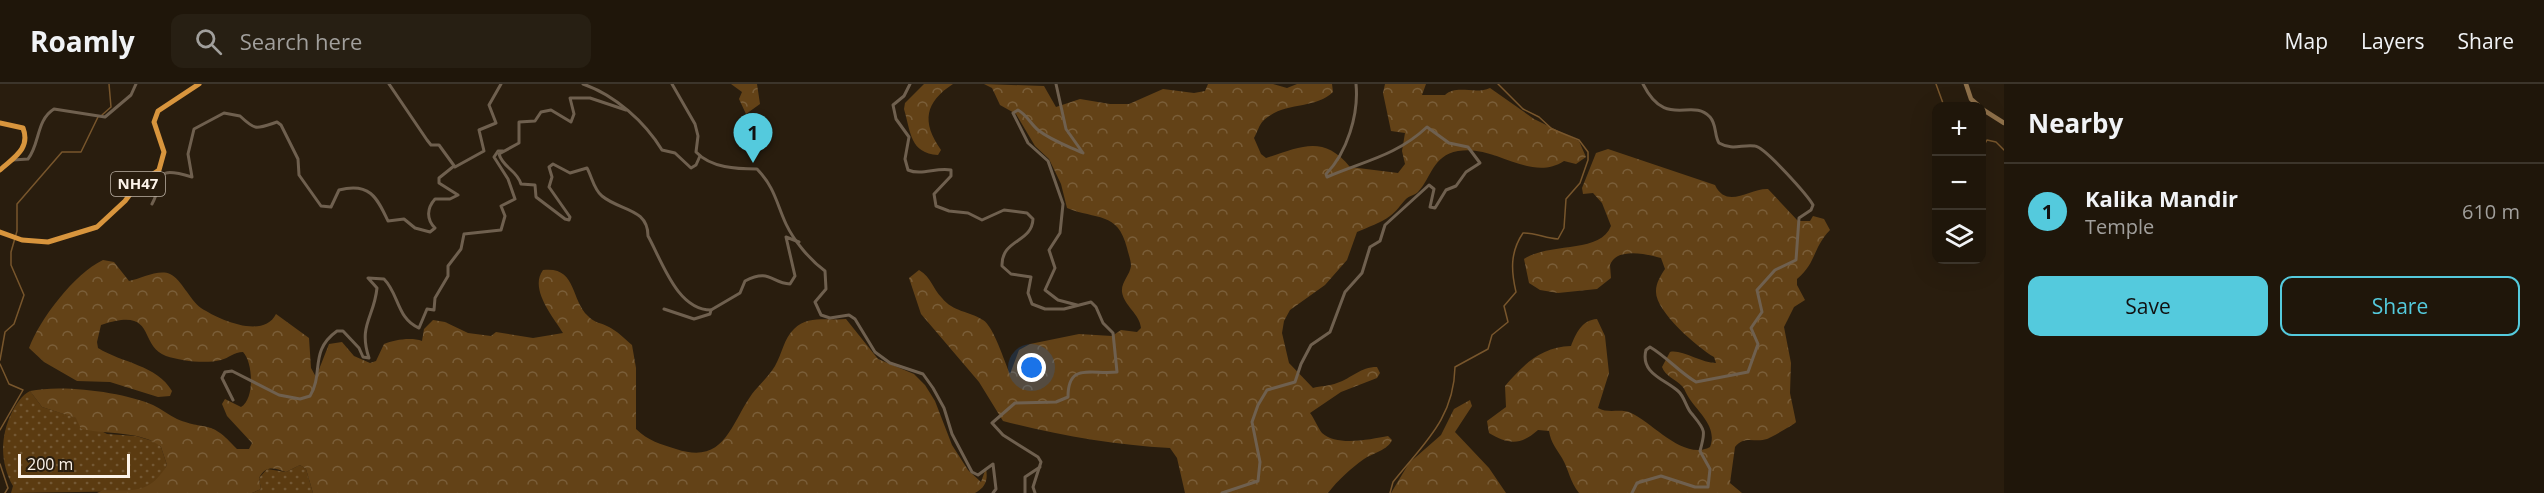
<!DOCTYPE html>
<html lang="en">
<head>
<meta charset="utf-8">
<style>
	:root { --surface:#1f160a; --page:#271f13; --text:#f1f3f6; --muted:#a19f9c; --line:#3c352b; --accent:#54cadd }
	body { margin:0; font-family:"Open Sans",sans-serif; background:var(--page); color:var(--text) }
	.controls { position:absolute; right:18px; top:18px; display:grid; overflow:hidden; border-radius:12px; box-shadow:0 6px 24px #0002 }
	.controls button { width:54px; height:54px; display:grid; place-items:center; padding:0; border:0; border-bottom:2px solid var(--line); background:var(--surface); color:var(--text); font:30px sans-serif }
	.scale { position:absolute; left:18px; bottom:15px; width:112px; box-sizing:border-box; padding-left:6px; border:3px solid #fcf3e9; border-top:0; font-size:16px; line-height:21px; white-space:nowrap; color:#fcf3e9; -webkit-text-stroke:4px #291d0e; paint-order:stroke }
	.you { position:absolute; left:1032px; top:284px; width:21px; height:21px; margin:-15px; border:4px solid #fff; border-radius:50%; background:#1a73e8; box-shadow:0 0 0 9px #1a73e833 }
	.badge { display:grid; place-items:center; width:39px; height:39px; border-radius:50%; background:var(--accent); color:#111; font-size:20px; font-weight:700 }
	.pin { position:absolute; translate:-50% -50px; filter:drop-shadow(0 2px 3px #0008) }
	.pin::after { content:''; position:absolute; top:32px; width:21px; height:18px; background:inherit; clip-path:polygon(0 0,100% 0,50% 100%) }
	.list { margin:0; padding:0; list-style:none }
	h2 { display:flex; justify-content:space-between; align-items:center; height:78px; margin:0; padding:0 24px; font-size:26px }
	h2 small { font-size:20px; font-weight:400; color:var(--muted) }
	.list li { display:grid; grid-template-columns:39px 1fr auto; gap:18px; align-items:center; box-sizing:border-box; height:96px; padding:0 24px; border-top:2px solid var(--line) }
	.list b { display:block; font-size:22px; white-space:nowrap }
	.list p { margin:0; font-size:20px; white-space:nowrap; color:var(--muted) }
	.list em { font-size:20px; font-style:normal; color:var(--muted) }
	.actions { display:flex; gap:12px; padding:18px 24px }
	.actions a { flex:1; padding:14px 0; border:2px solid var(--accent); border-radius:12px; text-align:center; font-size:21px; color:var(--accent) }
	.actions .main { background:var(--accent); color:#111 }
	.icon { flex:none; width:33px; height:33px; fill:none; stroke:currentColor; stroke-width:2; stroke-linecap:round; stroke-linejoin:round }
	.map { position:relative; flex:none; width:2004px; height:409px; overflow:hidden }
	header { display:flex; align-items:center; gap:36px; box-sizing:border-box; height:84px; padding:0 30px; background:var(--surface); border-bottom:2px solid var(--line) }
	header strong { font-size:28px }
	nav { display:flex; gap:33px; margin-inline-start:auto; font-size:21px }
	.search { width:420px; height:54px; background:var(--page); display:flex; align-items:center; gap:15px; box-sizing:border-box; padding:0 21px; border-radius:12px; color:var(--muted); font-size:22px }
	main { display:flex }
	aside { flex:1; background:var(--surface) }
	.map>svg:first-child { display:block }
</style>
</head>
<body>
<header>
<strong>Roamly</strong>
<div class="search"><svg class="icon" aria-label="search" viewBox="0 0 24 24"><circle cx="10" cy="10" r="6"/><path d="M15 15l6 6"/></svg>Search here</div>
<nav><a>Map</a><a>Layers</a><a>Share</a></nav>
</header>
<main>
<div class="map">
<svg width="2004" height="409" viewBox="0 0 2004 409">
	<defs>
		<pattern id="grass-dots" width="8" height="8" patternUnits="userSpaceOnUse" patternTransform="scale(1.5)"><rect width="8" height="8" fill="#5b3b11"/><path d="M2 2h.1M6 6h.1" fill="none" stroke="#735834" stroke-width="1.8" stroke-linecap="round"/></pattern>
		<pattern id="forest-crowns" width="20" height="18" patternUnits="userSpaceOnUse" patternTransform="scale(1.5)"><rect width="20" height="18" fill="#634217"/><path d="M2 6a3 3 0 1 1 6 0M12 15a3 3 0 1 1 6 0" fill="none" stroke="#7a5e39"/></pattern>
	</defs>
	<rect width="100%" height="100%" fill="#291d0e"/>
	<g fill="url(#grass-dots)">
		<path d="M30,307L42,323L77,334L107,350L136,352L156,358L161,363L167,381L158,398L142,407L11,409L13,402C0,379 0,352 12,328C16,320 22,311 30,307Z"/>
		<polygon points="300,381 306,385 313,409 252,409 261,405 259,394 267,385 286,388"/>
	</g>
	<g fill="url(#forest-crowns)">
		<polygon points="731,0 757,0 760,20 746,30 739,15 742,8"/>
		<path d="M924,0H953C925,18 921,38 941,66L938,71C910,69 911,49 904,25L905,19Z"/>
		<path d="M984,0L1044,2L1056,23L1080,15L1110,20H1129L1163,5L1194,9L1205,7L1208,0H1273L1287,4L1297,0H1332L1333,8C1315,26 1283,17 1263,37C1259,41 1257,49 1254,54L1261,70L1266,74C1301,63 1323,50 1350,83L1398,89L1405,80L1402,67L1405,49L1391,47L1383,9L1385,0H1426L1422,11H1445C1457,0 1475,11 1490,4L1534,35L1579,57L1586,73L1576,80L1564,77C1530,99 1496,60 1458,67C1432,72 1432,93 1418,108C1415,111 1409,112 1406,115C1401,120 1396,128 1390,132C1381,139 1368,143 1357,148L1347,176L1325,201L1290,226L1284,237L1282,249L1289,279L1313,304C1320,302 1330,302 1337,299C1352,294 1360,283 1377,283L1380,289L1377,294L1341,308L1310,329C1314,334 1318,344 1322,349C1337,363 1371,355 1388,352L1392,356C1388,366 1373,369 1364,375C1350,385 1338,396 1328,409H1185L1177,374L1170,364C1113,361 1058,351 1003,337L979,298L921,230L909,194L919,186C932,194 932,204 942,214C953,228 969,227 983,236C994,243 1004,277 1010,290L1019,266L1030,260L1079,250L1112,252L1121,246L1137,248L1141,244C1140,230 1124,222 1122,208C1121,198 1130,191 1131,182C1131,176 1128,169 1127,164C1118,127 1096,136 1067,124L1061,100L1049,75L1035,62L1016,30L1000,21L992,4Z"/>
		<path d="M1608,65L1715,101C1727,126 1750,104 1768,105L1798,137H1810L1813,132L1824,135L1830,146C1812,165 1817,178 1797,195V201L1805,216L1794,223L1784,243L1791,279L1790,309L1796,338C1795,340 1770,354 1767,355C1755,359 1744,351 1735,363L1730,399L1742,409H1579C1570,398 1569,386 1562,374C1556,364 1551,359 1549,347L1538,346C1521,361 1509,361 1489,349L1487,337L1506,323L1505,302C1524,280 1541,263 1571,262C1576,249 1582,236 1597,235L1605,252L1609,289L1598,324C1608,330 1621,324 1631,329C1653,339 1684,377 1710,363C1718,343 1698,328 1689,314C1686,310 1685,305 1682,302C1675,295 1665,292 1662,283L1670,268C1681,265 1701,279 1716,279L1714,273C1697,263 1655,227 1656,207C1656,199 1661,191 1665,185L1661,174C1646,170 1617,163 1610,181L1611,194L1597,205L1558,209L1540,206L1529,199L1524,175C1549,158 1600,170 1611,142L1602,119L1593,109L1583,110L1582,104L1596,69Z"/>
		<path d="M103,176L114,178L129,197C141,195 158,185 170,190C182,196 189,215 201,224C218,235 263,256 276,230L309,254L311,284L316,293L329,260L342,258L354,272L370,279L376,277L384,260C394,256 411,253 422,257L424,245L433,236L445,238L468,249L491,252L496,248L533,254L563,249C553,233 529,205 543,186C577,182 570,215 588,232C594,239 602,239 609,243C617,247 625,255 632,261L636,284V345C648,357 661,360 676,365C725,381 730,341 752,310C759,301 769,292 775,282C782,270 784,254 794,245C808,231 829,237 846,235L878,275L914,290L925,301L935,317L952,361L968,386L981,398L986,384C988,396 986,403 975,409H313L306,385L300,381L286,388C274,384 266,381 259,394L261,405L252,409H97L103,406C136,407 150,409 167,381L161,363C144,347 104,350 81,345L76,334L42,323L30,307C61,300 124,308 153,321C161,325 169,331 177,335C209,348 209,334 237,365H249L252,359L227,332L222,320L225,315L241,323C255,315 253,278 243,268C234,268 229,274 221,276C206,280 181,277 166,272C137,261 158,222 101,241L97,258L98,264C122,279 157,281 172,307L170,312L158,313L110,298L77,297L44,278L29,264C40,235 74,190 103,176Z"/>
		<polygon points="1470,316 1472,322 1455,348 1489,384 1506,409 1391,409 1409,379 1441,351 1454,325"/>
	</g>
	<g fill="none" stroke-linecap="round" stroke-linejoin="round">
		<g stroke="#78562c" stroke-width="1.5">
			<polyline points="1936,0 1944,22"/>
			<polyline points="102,31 111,23 109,0"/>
			<polyline points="1982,65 1987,56 1996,58 2004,66"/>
			<polyline points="0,276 5,248 14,240 24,211 11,181 11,168 17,147 17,120 62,68 81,68 98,33"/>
			<polyline points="0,280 9,300 23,306 0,346"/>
			<polyline points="0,380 8,404 5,409"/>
			<path d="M1390,409L1393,398C1423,360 1454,335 1455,283L1488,265L1492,251L1508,238L1504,222L1516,208C1511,187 1510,168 1523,149C1536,149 1545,154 1558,155L1564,144L1566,115L1580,99L1588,76V68L1579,56L1552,45L1539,33L1523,25L1498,0"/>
		</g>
		<g stroke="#6f604f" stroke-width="3">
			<polyline points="389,0 427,56 431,61 439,61 455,83 484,67 479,46 496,39 489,21 501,0"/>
			<path d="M583,0C615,11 645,38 662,66L675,69L691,84L696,81L700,72"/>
			<path d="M672,0L695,40L698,52L696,68C711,84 737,85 757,85C775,104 776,118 786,140C794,157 810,176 825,187L826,205L815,218L821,231L830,234L849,231L855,235L875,268L890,279L923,290L933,304L944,324L952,350L972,388L978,391L993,380L996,405L993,409"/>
			<path d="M910,0L904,12L893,21L896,35L909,53L905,75L908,86C922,92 936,83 951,86V92L934,110L936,122L949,127L968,129L982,136L1004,126L1027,129L1033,135C1032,159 1001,155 1002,182L1011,190L1031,193L1028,209L1032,220L1045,225H1064L1091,218L1096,223L1103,239L1113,249L1117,288C1091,291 1068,278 1068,313L1056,318L1015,319L992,339L1003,351L1038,373L1041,378L1033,403L1035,409"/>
			<path d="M1056,0L1066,45L1083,69C1068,62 1052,57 1038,46C1030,39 1027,31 1018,26L1013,29L1028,59L1048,77L1063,120L1060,149L1049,166L1055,184L1045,206L1058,216L1077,221"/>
			<path d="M626,26L590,14H570L574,30L571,38L551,26L541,28L535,37L519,38V59L499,70C503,84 517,86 521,100L535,101L536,113L565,135L569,136L570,133L549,103L552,93L549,83L553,80L570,89L587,84C592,93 594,106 602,112C620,127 648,124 648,152C662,177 677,226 711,226L710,230L694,235L664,225"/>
			<path d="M13,76L28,75C40,60 36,36 54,25L105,33L131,11L136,0"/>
			<path d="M152,120C166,94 151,81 192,93L188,70L194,45L224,29L240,32C256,47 256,45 277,38L281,41L298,75L299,91L321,122L331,123L339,106C369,98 377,113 388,137L404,135L415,144L430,148L435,144C426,135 427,124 435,115H450L458,111L439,99V94L454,82"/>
			<path d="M711,226L740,209L745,197C770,184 771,199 790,200L795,192L786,153L799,158"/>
			<path d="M233,316L222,294L225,288L232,287L279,311L300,315L310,312C324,289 309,267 337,247H343L359,264L363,273L369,274C358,241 374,234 377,204L368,194L384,195C399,210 397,235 419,244L427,225L434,226L435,214L448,192V182L461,165L464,150L501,146L505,132L501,122L515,115L508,95L494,73L498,67H503"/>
			<polyline points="1025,409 1025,393 1040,383"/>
			<path d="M1222,409L1258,397L1260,378L1252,338L1258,321L1267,306L1295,298L1301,280L1311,261L1330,248L1345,208L1362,189L1370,163L1380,157L1385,141L1429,101L1434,105L1430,123L1435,124L1446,106L1456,102L1466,88L1480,79L1468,63L1449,59L1427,43C1396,72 1364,77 1327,93L1326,90C1347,69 1359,30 1356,0"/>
			<path d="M1632,409L1637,399L1661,392L1695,403H1708L1710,385L1700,367C1706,346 1705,346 1692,330C1686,324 1685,313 1678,307C1664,295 1640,289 1646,266L1650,263C1667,273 1679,288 1696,298L1748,288L1758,260L1751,244L1762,228L1757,206L1775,186L1796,176L1799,134L1811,126L1813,121C1808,112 1765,63 1755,62C1742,60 1733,67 1719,59C1714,51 1717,41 1710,33C1691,13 1666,46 1643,0"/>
		</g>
		<g stroke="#8e704a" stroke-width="4.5">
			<polyline points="1966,0 1971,15 1979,22"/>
			<polyline points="1982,25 2004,39"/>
		</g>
		<g stroke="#d8953d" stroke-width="5">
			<path d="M0,39L23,44C31,65 13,74 0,86"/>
			<polyline points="0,148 22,156 48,158 97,143 125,117 137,101 159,86 164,68 154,38 158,27 199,0"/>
		</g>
	</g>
	<g text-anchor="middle" stroke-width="4.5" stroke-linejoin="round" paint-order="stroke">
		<rect fill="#291d0e" stroke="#bdb3a7" stroke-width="1.5" x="111" y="88" width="54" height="24" rx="4.5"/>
		<g font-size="15" font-weight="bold" fill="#fcf3e9">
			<text x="138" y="105">NH47</text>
		</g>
	</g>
</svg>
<div class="controls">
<button>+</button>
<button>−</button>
<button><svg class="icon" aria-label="layers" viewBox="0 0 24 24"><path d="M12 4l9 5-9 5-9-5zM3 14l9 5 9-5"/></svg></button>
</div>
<div class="scale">200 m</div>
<div class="you"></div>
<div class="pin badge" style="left:753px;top:79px">1</div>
</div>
<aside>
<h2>Nearby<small></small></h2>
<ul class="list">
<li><span class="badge">1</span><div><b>Kalika Mandir</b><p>Temple</p></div><em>610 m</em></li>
</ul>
<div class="actions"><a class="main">Save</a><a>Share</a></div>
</aside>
</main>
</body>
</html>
